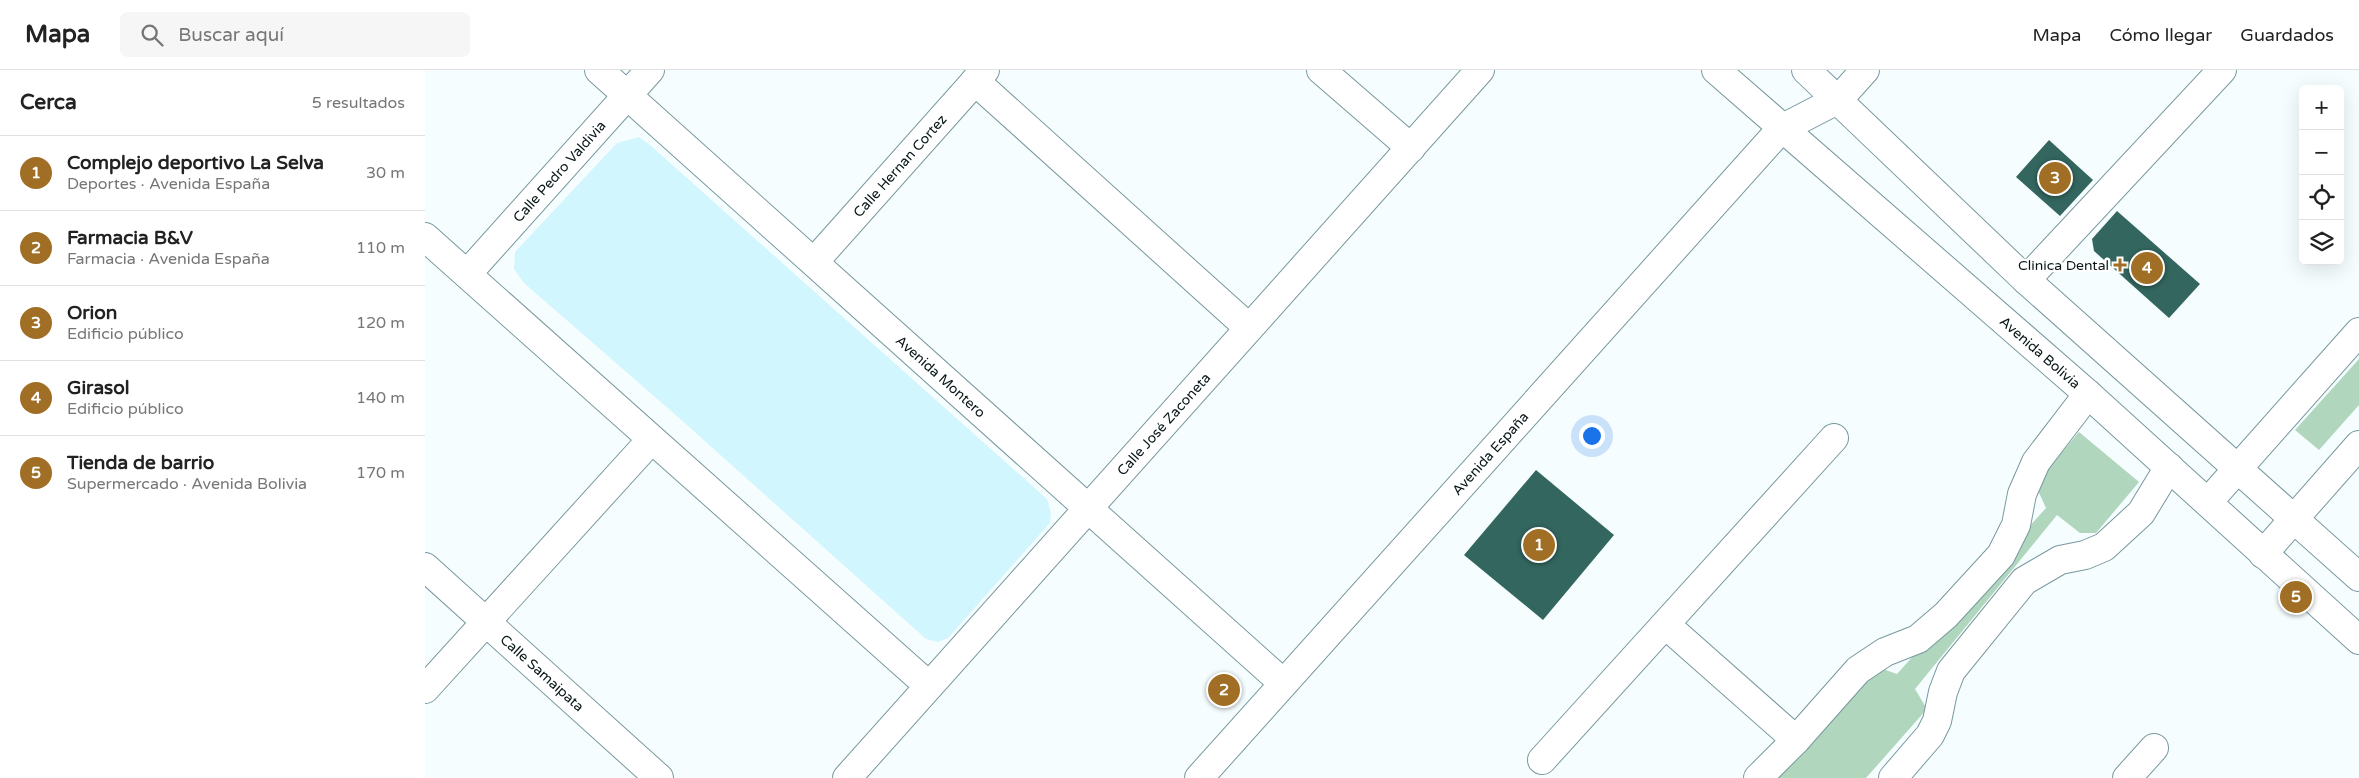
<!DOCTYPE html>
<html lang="es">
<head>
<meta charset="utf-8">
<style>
	:root { --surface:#fff; --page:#f6f6f6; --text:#222; --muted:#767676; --line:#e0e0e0; --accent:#a06e24 }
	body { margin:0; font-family:"Varela Round",sans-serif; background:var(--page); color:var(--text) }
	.controls { position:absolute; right:15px; top:15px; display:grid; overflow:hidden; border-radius:8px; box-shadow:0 5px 20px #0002 }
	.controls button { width:45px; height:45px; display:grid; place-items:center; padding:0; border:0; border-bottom:1px solid var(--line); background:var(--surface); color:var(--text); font:25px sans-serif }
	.you { position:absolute; left:1166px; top:365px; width:18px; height:18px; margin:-12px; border:4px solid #fff; border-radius:50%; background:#1a73e8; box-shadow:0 0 0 8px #1a73e833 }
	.badge { display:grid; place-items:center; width:32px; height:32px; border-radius:50%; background:var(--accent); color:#fff; font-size:16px; font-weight:700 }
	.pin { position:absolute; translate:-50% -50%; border:2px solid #fff; box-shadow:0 1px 5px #0006 }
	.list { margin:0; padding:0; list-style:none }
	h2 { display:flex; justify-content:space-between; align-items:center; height:65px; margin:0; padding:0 20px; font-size:21px }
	h2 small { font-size:16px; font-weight:400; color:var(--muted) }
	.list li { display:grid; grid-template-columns:32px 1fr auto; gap:15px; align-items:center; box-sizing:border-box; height:75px; padding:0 20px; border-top:1px solid var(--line) }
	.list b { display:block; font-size:19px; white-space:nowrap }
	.list p { margin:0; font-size:16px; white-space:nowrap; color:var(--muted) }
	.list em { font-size:16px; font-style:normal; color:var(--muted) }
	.icon { flex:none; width:28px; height:28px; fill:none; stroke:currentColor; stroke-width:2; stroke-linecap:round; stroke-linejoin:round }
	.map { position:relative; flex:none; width:1934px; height:708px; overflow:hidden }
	header { display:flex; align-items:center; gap:30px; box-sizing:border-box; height:70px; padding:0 25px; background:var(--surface); border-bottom:1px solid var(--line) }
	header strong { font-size:24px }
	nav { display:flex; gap:28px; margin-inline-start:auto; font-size:18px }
	.search { width:350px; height:45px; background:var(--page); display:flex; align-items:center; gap:12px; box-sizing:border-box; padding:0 18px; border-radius:8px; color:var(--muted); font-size:19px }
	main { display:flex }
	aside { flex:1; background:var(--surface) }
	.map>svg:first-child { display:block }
</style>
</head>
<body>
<header>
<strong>Mapa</strong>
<div class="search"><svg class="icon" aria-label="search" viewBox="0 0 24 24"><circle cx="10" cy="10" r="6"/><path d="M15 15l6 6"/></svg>Buscar aquí</div>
<nav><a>Mapa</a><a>Cómo llegar</a><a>Guardados</a></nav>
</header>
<main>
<aside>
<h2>Cerca<small>5 resultados</small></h2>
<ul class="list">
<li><span class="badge">1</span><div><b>Complejo deportivo La Selva</b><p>Deportes · Avenida España</p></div><em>30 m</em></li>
<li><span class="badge">2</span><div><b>Farmacia B&amp;V</b><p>Farmacia · Avenida España</p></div><em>110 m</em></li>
<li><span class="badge">3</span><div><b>Orion</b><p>Edificio público</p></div><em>120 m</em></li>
<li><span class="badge">4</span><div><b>Girasol</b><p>Edificio público</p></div><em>140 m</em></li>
<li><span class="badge">5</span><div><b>Tienda de barrio</b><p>Supermercado · Avenida Bolivia</p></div><em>170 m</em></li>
</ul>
</aside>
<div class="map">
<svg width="1934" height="708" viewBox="0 0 1934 708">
	<rect width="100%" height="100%" fill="#f6fdfe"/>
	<polygon fill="#d2f6fd" points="214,67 225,75 622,429 626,443 625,453 523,568 513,572 501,569 253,347 99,213 89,199 90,182 192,73"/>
	<g fill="#b0d7bd">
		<polygon points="1934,289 1934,335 1894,380 1870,360"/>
		<polygon points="1654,362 1714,412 1671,463 1655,463 1632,445 1490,619 1502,639 1441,708 1342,708 1444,594 1472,604 1621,438 1610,414"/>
	</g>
	<g fill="#33665f">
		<polygon points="1624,70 1668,110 1635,146 1591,107"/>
		<polygon points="1692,141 1775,214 1744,248 1669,181 1667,169"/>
		<polygon points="1111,400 1189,465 1118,550 1039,485"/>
	</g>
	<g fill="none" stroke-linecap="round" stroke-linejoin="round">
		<g stroke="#78989f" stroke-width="30">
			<g id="street">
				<path id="s1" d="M174,0L858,613"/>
				<polyline points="896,0 986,78"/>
				<polyline points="550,11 824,258"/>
				<polyline points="1414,29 1440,0"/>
				<polyline points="0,167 504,616"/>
				<path id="s2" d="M389,192L560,0"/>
				<path id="s3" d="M42,204L225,0"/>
				<polyline points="1601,210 1797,0"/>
				<path id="s4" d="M0,497L234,708"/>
				<polyline points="1241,555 1371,670"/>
				<polyline points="0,619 226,370"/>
				<polyline points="1117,690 1409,368"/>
				<path id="s5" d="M422,708L1055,0"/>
				<polyline points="1333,708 1371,670 1433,600 1460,582 1493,569 1521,545 1576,485 1591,455 1597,424 1611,392 1663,324"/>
				<polyline points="1468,708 1505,665 1512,651 1518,622 1526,601 1599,511 1635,490 1660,485 1679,477 1716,443 1744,397"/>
				<polyline points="1702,708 1729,678"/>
			</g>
		</g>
		<g stroke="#78989f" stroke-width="30">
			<g id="secondary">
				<polyline points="1783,432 1934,262"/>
				<polyline points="1838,484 1934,375"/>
				<path id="s6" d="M774,708L1356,59L1414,29"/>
			</g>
		</g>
		<g stroke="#78989f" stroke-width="30">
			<g id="primary">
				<path id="s7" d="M1291,0L1663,324L1934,570"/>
				<polyline points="1381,0 1601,210 1934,507"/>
			</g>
		</g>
		<use href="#street" stroke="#fff" stroke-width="28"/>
		<use href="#secondary" stroke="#fff" stroke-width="28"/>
		<use href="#primary" stroke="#fff" stroke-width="28"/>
	</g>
	<path fill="#a06e24" stroke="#fff" stroke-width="2" d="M1692.5 187.5h5v5h5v5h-5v5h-5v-5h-5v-5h5z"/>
	<g text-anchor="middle" stroke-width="5" stroke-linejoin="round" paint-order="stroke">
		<g font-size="14" fill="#091618" stroke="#fff">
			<text dy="5" stroke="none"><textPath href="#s2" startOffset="129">Calle Hernan Cortez</textPath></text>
			<text dy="5" stroke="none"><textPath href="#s3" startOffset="138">Calle Pedro Valdivia</textPath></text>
			<text dy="5" stroke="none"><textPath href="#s7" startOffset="430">Avenida Bolivia</textPath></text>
			<text dy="5" stroke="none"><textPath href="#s1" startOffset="459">Avenida Montero</textPath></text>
			<text dy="5" stroke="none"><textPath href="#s5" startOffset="475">Calle José Zaconeta</textPath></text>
			<text dy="5" stroke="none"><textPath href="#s6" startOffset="436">Avenida España</textPath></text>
			<text dy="5" stroke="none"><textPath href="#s4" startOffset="158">Calle Samaipata</textPath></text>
		</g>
		<g font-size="14" fill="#091618" stroke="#fff" text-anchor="end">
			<text x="1684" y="200">Clinica Dental</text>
		</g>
	</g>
</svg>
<div class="controls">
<button>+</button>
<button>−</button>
<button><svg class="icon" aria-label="locate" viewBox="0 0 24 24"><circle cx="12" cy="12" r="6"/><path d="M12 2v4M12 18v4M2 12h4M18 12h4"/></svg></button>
<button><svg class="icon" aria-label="layers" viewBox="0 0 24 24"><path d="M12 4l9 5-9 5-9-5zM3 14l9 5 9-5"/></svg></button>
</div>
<div class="you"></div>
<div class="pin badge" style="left:1114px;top:475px">1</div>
<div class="pin badge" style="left:799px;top:620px">2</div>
<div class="pin badge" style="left:1630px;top:108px">3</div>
<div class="pin badge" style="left:1722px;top:198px">4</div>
<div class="pin badge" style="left:1871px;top:527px">5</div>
</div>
</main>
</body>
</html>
